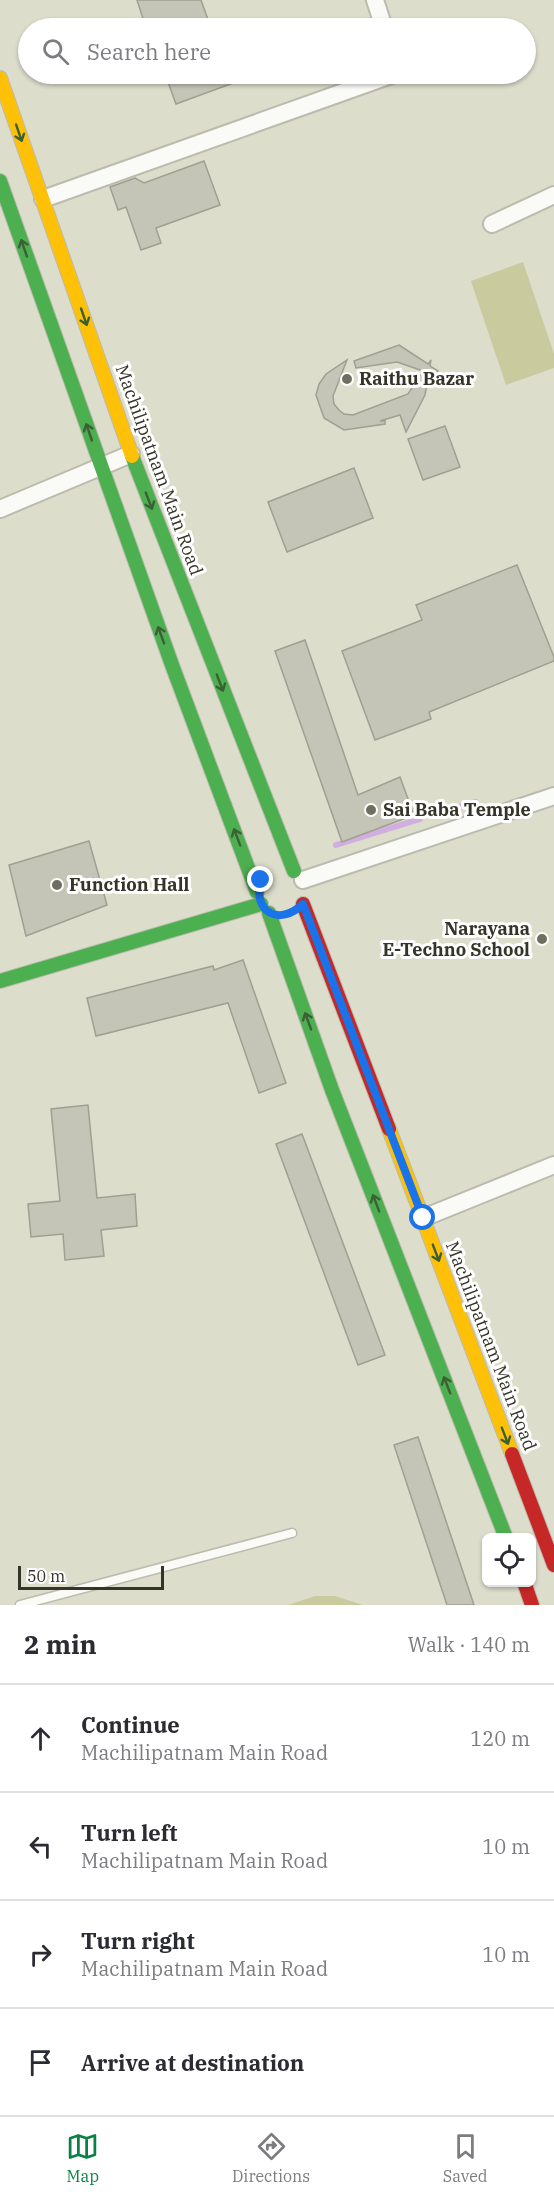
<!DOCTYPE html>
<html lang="en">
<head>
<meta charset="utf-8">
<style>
	:root { --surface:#fff; --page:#f7f7f7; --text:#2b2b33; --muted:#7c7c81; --line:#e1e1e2; --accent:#0b8043 }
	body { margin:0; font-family:"IBM Plex Serif",serif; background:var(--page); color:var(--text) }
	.controls { position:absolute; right:18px; bottom:18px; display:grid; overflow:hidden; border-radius:9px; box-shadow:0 2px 4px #0004 }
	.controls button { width:54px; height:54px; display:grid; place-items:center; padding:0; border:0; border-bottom:2px solid var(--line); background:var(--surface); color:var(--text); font:30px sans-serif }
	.scale { position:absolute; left:18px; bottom:15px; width:146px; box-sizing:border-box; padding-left:6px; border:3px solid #343428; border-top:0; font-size:16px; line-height:21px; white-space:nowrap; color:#343428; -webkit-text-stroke:4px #fff; paint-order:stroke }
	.stop { position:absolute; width:18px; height:18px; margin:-14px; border:4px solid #1a73e8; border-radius:50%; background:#fff }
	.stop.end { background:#1a73e8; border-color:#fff; box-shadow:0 2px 6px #0008 }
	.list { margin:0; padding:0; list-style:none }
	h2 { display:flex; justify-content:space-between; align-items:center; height:78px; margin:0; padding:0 24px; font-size:26px }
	h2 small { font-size:20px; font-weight:400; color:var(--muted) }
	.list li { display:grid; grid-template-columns:39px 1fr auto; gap:18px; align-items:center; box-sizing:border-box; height:108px; padding:0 24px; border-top:2px solid var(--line) }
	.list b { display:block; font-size:22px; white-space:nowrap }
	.list p { margin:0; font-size:20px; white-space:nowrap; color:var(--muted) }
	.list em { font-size:20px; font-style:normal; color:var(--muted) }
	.icon { flex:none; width:33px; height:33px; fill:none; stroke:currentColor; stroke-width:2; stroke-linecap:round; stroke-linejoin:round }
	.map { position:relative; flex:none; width:554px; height:1605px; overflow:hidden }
	.search { position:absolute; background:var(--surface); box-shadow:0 2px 4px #0004; left:18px; right:18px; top:18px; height:66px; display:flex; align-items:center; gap:15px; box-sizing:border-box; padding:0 21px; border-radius:33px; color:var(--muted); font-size:22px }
	.sheet { height:510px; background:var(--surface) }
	nav { display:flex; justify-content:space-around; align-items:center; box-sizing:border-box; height:84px; border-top:2px solid var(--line); background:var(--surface); font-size:16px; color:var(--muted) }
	nav a { display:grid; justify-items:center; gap:3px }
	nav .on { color:var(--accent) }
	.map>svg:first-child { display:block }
</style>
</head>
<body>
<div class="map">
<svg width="554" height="1605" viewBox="0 0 554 1605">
	<rect width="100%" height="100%" fill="#ddc"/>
	<g fill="#caca9f">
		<polygon points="523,262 554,354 554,368 506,385 471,281"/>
		<polygon points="315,1596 335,1596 363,1605 288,1605"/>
	</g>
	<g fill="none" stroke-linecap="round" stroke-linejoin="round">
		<g stroke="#d2ade0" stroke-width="6">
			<polyline points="442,812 476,802"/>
			<polyline points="336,845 420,819"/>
		</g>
	</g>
	<g fill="#c5c5b7" stroke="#9f9f92" stroke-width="1.5">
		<polygon points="137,0 201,0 211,28 146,28"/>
		<polygon points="165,74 255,74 255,75 176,104"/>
		<polygon points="204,161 220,205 156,228 161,243 141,250 126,207 118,210 110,187 135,178 144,183"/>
		<polygon points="399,345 428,364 431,360 430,366 438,371 435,376 429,373 425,395 406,432 400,415 380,421 385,421 385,424 344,430 324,418 316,395 319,384 326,374 347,360 333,396 334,404 339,410 344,414 353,415 408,394 423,371 397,362 356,368 354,361"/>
		<polygon points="445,426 460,467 423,480 408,439"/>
		<polygon points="354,468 373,518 287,552 268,502"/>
		<polygon points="517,565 554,657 554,661 429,712 431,719 375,740 342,651 422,620 416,605"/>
		<polygon points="305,640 358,795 400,777 414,815 342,842 275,651"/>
		<polygon points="89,841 107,905 26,936 9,865"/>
		<polygon points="243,960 286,1083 259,1093 228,1003 96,1036 87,998 213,966 214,970"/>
		<polygon points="88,1105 97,1198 135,1194 137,1226 101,1230 104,1256 65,1260 63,1234 31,1237 28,1204 60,1201 51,1109"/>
		<polygon points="302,1134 385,1355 358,1365 276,1144"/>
		<polygon points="418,1437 474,1605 447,1605 394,1445"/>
	</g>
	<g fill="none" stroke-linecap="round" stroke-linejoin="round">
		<g stroke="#bbbbae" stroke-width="11">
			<polyline id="lane" points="20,1605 292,1533"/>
		</g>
		<g stroke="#bbbbae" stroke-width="20">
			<g id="street">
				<polyline points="375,0 384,28"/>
				<polyline points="43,199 394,74"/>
				<polyline points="492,224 554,195"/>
				<polyline points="0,509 131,454"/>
				<polyline points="303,880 554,796"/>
				<polyline points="423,1218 554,1165"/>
			</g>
		</g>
		<g stroke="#bbbbae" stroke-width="16">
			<g id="fast">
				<polyline points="0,181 172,665 257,892"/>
				<polyline points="132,456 294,871"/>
				<polyline points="269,913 332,1090 506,1538"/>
				<polyline points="0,981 261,904"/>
			</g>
		</g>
		<g stroke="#bbbbae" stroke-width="16">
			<g id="slow">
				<polyline points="0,78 132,456"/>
				<polyline points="389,1129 512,1454"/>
			</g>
		</g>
		<g stroke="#bbbbae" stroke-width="16">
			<g id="jam">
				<polyline points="303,904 389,1129"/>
				<polyline points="512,1454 554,1565"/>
				<polyline points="524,1582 532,1605"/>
			</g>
		</g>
		<use href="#lane" stroke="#fafaf7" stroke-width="8"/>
		<use href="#street" stroke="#fafaf7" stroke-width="16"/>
		<use href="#fast" stroke="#4caf50" stroke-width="14"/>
		<use href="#slow" stroke="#ffc107" stroke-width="14"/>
		<use href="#jam" stroke="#c62828" stroke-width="14"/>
	</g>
	<defs><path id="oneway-shaft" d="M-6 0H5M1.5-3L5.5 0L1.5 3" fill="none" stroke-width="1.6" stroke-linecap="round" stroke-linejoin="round" transform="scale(1.5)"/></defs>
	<g stroke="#3c5f36">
		<use href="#oneway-shaft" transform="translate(19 133) rotate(71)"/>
		<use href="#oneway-shaft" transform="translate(24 248) rotate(-109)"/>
		<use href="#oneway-shaft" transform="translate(84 317) rotate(71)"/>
		<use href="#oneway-shaft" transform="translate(89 432) rotate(-109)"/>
		<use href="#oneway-shaft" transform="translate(149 501) rotate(69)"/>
		<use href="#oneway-shaft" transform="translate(161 635) rotate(-110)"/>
		<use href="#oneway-shaft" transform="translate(220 683) rotate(69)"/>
		<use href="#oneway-shaft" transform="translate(237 837) rotate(-111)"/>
		<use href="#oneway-shaft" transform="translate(308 1021) rotate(-110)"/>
		<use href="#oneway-shaft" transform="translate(376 1203) rotate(-111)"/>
		<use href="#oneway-shaft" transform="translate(436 1253) rotate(69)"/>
		<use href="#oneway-shaft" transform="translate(447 1385) rotate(-111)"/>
		<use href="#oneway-shaft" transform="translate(505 1436) rotate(69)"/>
	</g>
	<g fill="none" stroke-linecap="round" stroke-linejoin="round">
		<path stroke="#1a73e8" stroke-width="8" d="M261,880C252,912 279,927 303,904L423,1218"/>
	</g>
	<g fill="#6f6f61" stroke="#fff" stroke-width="2">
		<circle cx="347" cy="379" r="6"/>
		<circle cx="371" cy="810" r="6"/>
		<circle cx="57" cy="885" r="6"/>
		<circle cx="542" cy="939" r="6"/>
	</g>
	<g text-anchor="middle" stroke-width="6" stroke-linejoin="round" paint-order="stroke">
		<g font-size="18" font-weight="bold" fill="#343428" stroke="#fff" text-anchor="start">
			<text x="359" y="385">Raithu Bazar</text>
			<text x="383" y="816">Sai Baba Temple</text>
			<text x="69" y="891">Function Hall</text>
			<text x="530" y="935" text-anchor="end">Narayana<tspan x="530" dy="21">E-Techno School</tspan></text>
		</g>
		<g font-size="18" fill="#343428" stroke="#fff">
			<text transform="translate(159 470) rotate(70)" y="6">Machilipatnam Main Road</text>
			<text transform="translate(491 1346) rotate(69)" y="6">Machilipatnam Main Road</text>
		</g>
	</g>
</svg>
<div class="controls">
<button><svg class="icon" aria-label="locate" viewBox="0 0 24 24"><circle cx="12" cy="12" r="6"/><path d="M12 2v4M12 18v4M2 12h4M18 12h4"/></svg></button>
</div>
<div class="scale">50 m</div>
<div class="stop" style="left:423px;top:1218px"></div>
<div class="stop end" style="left:261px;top:880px"></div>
<div class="search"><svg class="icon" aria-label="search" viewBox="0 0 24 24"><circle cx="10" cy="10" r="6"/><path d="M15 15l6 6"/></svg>Search here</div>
</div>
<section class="sheet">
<h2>2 min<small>Walk · 140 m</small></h2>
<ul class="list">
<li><svg class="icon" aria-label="ahead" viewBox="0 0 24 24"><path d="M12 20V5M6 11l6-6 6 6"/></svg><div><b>Continue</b><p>Machilipatnam Main Road</p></div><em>120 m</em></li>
<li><svg class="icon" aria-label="left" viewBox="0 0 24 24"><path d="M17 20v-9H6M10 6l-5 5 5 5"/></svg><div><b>Turn left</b><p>Machilipatnam Main Road</p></div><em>10 m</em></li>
<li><svg class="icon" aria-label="right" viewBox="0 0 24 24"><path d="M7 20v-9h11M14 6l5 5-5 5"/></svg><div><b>Turn right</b><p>Machilipatnam Main Road</p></div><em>10 m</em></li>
<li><svg class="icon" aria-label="arrive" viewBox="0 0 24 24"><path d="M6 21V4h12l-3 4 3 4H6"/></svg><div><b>Arrive at destination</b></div></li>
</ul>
</section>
<nav>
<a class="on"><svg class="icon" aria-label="map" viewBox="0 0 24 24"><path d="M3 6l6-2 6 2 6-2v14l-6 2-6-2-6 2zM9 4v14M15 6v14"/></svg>Map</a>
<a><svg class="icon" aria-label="directions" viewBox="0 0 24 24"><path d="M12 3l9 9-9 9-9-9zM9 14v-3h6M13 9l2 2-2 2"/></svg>Directions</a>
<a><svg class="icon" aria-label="saved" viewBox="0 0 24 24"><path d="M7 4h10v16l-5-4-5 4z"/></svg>Saved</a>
</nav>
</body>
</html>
